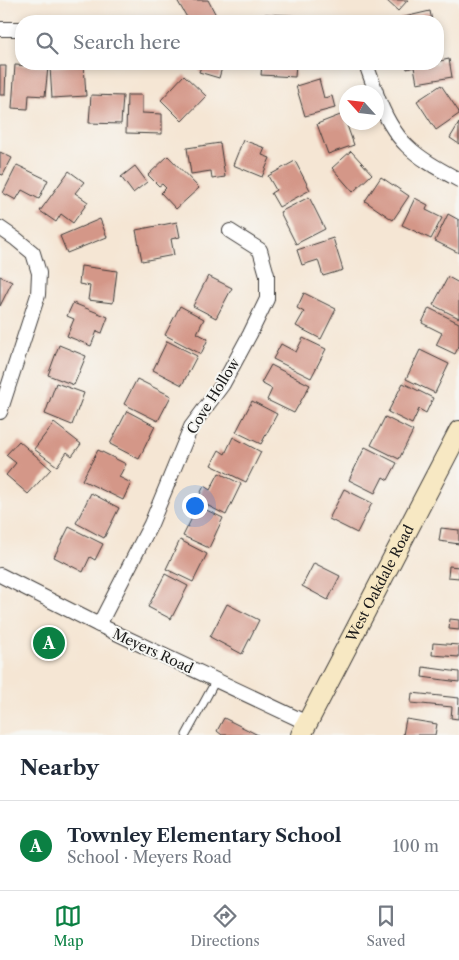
<!DOCTYPE html>
<html lang="en">
<head>
<meta charset="utf-8">
<style>
	:root { --surface:#fff; --page:#f6f6f7; --text:#1f2937; --muted:#747a83; --line:#e0e1e3; --accent:#0b8043 }
	body { margin:0; font-family:"Libre Caslon Text",serif; background:var(--page); color:var(--text) }
	.compass { position:absolute; left:339px; top:85px; width:45px; height:45px; border-radius:50%; background:var(--surface); box-shadow:0 2px 8px #0003; rotate:297deg }
	.you { position:absolute; left:194px; top:505px; width:18px; height:18px; margin:-12px; border:4px solid #fff; border-radius:50%; background:#1a73e8; box-shadow:0 0 0 8px #1a73e833 }
	.badge { display:grid; place-items:center; width:32px; height:32px; border-radius:50%; background:var(--accent); color:#fff; font-size:16px; font-weight:700 }
	.pin { position:absolute; translate:-50% -50%; border:2px solid #fff; box-shadow:0 1px 5px #0006 }
	.list { margin:0; padding:0; list-style:none }
	h2 { display:flex; justify-content:space-between; align-items:center; height:65px; margin:0; padding:0 20px; font-size:21px }
	h2 small { font-size:16px; font-weight:400; color:var(--muted) }
	.list li { display:grid; grid-template-columns:32px 1fr auto; gap:15px; align-items:center; box-sizing:border-box; height:90px; padding:0 20px; border-top:1px solid var(--line) }
	.list b { display:block; font-size:19px; white-space:nowrap }
	.list p { margin:0; font-size:16px; white-space:nowrap; color:var(--muted) }
	.list em { font-size:16px; font-style:normal; color:var(--muted) }
	.icon { flex:none; width:28px; height:28px; fill:none; stroke:currentColor; stroke-width:2; stroke-linecap:round; stroke-linejoin:round }
	.map { position:relative; flex:none; width:459px; height:735px; overflow:hidden }
	.search { position:absolute; background:var(--surface); box-shadow:0 2px 8px #0003; left:15px; right:15px; top:15px; height:55px; display:flex; align-items:center; gap:12px; box-sizing:border-box; padding:0 18px; border-radius:20px; color:var(--muted); font-size:19px }
	.sheet { height:155px; background:var(--surface) }
	nav { display:flex; justify-content:space-around; align-items:center; box-sizing:border-box; height:70px; border-top:1px solid var(--line); background:var(--surface); font-size:14px; color:var(--muted) }
	nav a { display:grid; justify-items:center; gap:2px }
	nav .on { color:var(--accent) }
	.map>svg:first-child { display:block }
</style>
</head>
<body>
<div class="map">
<svg width="459" height="735" viewBox="0 0 459 735">
	<rect width="100%" height="100%" fill="#f6f6f2"/>
	<filter id="ink" filterUnits="userSpaceOnUse"><feTurbulence type="fractalNoise" baseFrequency=".02" numOctaves="2"/><feDisplacementMap in="SourceGraphic" scale="10" xChannelSelector="R" yChannelSelector="G"/><feConvolveMatrix kernelMatrix="1 2 1 2 8 2 1 2 1" color-interpolation-filters="sRGB"/></filter>
	<filter id="wash" filterUnits="userSpaceOnUse"><feTurbulence type="fractalNoise" baseFrequency=".0096" numOctaves="4" result="noise"/><feDisplacementMap in="SourceGraphic" scale="20" xChannelSelector="R" yChannelSelector="G"/><feGaussianBlur stdDeviation="1.12" result="paint"/><feColorMatrix in="noise" values="0 0 0 0 0 0 0 0 0 0 0 0 0 0 0 0 0 1.4 0 .05"/><feComposite in="paint" operator="in"/></filter>
	<g filter="url(#wash)">
		<rect width="100%" height="100%" fill="#f5e6d4"/>
		<g id="blocks">
			<g fill="#d49788">
				<polygon points="177,0 208,0 217,17 210,21 189,21"/>
				<polygon points="386,0 408,0 398,11"/>
				<polygon points="430,11 432,21 401,21 400,18"/>
				<polygon points="265,14 304,16 304,21 264,21"/>
				<polygon points="438,56 440,61 449,59 452,77 417,83 414,67 407,69 406,64 438,64"/>
				<polygon points="202,64 223,64 219,78 199,72"/>
				<polygon points="262,64 296,64 295,77 261,75"/>
				<polygon points="15,65 48,67 45,96 29,95 28,109 12,108"/>
				<polygon points="84,65 86,96 52,98 50,67"/>
				<polygon points="0,66 6,66 5,95 0,95"/>
				<polygon points="184,75 206,96 182,121 161,100"/>
				<polygon points="319,79 324,98 332,96 335,108 305,116 296,86"/>
				<polygon points="441,85 459,112 459,114 436,130 417,101"/>
				<polygon points="91,95 123,96 121,124 89,123"/>
				<polygon points="127,95 142,95 142,113 162,114 162,134 126,133"/>
				<polygon points="343,114 354,145 328,154 317,124"/>
				<polygon points="459,123 459,144 450,138"/>
				<polygon points="243,140 265,148 262,155 270,158 262,177 233,165"/>
				<polygon points="220,143 225,177 212,179 211,171 191,174 187,148"/>
				<polygon points="351,151 372,174 353,192 332,168"/>
				<polygon points="0,152 12,158 3,175 0,174"/>
				<polygon points="168,156 199,188 176,209 161,193 166,188 162,184 159,186 148,175"/>
				<polygon points="295,161 310,190 279,207 271,193 276,190 268,176"/>
				<polygon points="17,165 48,180 39,199 22,190 16,200 3,193"/>
				<polygon points="135,166 147,182 133,193 121,177"/>
				<polygon points="69,171 84,182 75,193 88,202 73,223 61,214 56,222 40,211"/>
				<polygon points="381,177 409,196 393,220 365,201"/>
				<polygon points="309,197 325,229 296,244 280,212"/>
				<polygon points="415,198 428,205 426,210 442,218 431,239 402,225"/>
				<polygon points="448,214 459,220 459,253 435,241"/>
				<polygon points="100,219 107,237 67,253 60,236"/>
				<polygon points="177,222 180,237 171,239 174,255 142,261 136,230"/>
				<polygon points="333,238 343,270 323,276 318,260 302,265 297,250"/>
				<polygon points="81,266 117,271 113,303 88,300 90,286 79,284"/>
				<polygon points="0,276 12,282 0,306"/>
				<polygon points="208,276 232,288 216,318 193,306"/>
				<polygon points="448,277 459,283 459,318 433,305"/>
				<polygon points="304,293 336,309 321,339 296,326 304,312 297,308"/>
				<polygon points="73,303 108,317 102,333 97,331 91,346 67,336 74,319 67,316"/>
				<polygon points="180,306 204,319 197,333 208,339 201,354 165,335"/>
				<polygon points="429,308 459,323 459,346 455,354 436,345 442,333 422,323"/>
				<polygon points="303,338 326,349 311,378 273,359 281,344 296,352"/>
				<polygon points="167,341 197,356 182,385 153,370"/>
				<polygon points="59,345 86,356 74,385 48,375"/>
				<polygon points="420,350 449,364 435,393 406,379"/>
				<polygon points="271,365 310,385 294,413 267,400 272,389 261,383"/>
				<polygon points="137,379 171,396 158,421 124,404"/>
				<polygon points="56,383 84,393 72,425 45,414"/>
				<polygon points="403,383 433,398 426,413 419,409 412,424 388,412"/>
				<polygon points="252,401 277,414 261,444 236,432"/>
				<polygon points="127,411 155,426 139,459 110,444"/>
				<polygon points="385,417 413,431 399,459 371,445"/>
				<polygon points="54,423 81,444 72,456 67,452 57,466 34,449"/>
				<polygon points="233,437 261,452 246,482 211,465 219,450 225,454"/>
				<polygon points="19,441 51,469 28,494 6,475 16,463 6,455"/>
				<polygon points="365,447 397,463 388,480 383,477 375,493 349,480"/>
				<polygon points="98,450 126,464 119,477 131,483 123,500 82,480"/>
				<polygon points="219,473 241,484 226,515 197,500 204,486 210,490"/>
				<polygon points="344,489 372,503 357,533 329,519"/>
				<polygon points="91,493 119,508 104,538 76,523"/>
				<polygon points="198,506 223,518 209,548 183,536"/>
				<polygon points="69,527 103,544 95,560 90,557 83,572 54,557"/>
				<polygon points="441,528 459,530 459,544 439,541"/>
				<polygon points="180,540 207,554 193,582 166,569"/>
				<polygon points="314,563 340,576 328,600 302,586"/>
				<polygon points="449,566 459,567 459,578 448,577"/>
				<polygon points="165,574 188,586 171,619 148,607"/>
				<polygon points="227,604 259,620 242,654 210,637"/>
				<polygon points="450,619 459,620 459,630 449,629"/>
				<polygon points="433,643 459,645 459,657 432,655"/>
				<polygon points="423,667 459,672 459,682 422,677"/>
				<polygon points="412,693 459,698 458,719 451,718 452,707 411,703"/>
				<polygon points="224,718 258,735 222,735 217,731"/>
				<polygon points="406,719 437,724 435,735 403,735"/>
			</g>
		</g>
	</g>
	<g filter="url(#ink)">
		<use href="#blocks" fill-opacity="0" stroke="#3d3a38" stroke-width="1"/>
		<g fill="none" stroke-linecap="round" stroke-linejoin="round">
			<g stroke="#3d3a38" stroke-width="9">
				<polyline id="lane" points="186,735 216,680"/>
			</g>
			<g stroke="#3d3a38" stroke-width="16">
				<g id="street">
					<polyline points="0,29 21,29"/>
					<polyline points="366,64 376,92"/>
					<path d="M376,93C394,143 413,155 459,180"/>
					<polyline points="0,228 16,239 33,253 39,273 38,295 0,412"/>
					<polyline points="0,575 99,625 307,723"/>
					<polyline points="99,625 151,524 191,427 223,384 250,334 267,299 267,275 260,250 230,231"/>
				</g>
			</g>
			<g stroke="#3d3a38" stroke-width="22">
				<g id="secondary">
					<path id="s1" d="M301,735L459,431"/>
				</g>
			</g>
			<use href="#lane" stroke="#fff" stroke-width="7"/>
			<use href="#street" stroke="#fff" stroke-width="14"/>
			<use href="#secondary" stroke="#f7e8c3" stroke-width="20"/>
		</g>
	</g>
	<g text-anchor="middle" stroke-width="4" stroke-linejoin="round" paint-order="stroke">
		<g font-size="14" fill="#1c1c1c" stroke="#f6f6f2">
			<text transform="translate(213 396) rotate(-58)" y="5">Cove Hollow</text>
			<text dy="5" stroke="none"><textPath href="#s1" startOffset="171">West Oakdale Road</textPath></text>
			<text transform="translate(153 651) rotate(25)" y="5">Meyers Road</text>
		</g>
	</g>
</svg>
<svg class="compass" viewBox="-18 -18 36 36"><path d="M0-13l5 13h-10z" fill="#e53935"/><path d="M0 13l5-13h-10z" fill="#747a83"/></svg>
<div class="you"></div>
<div class="pin badge" style="left:49px;top:643px">A</div>
<div class="search"><svg class="icon" aria-label="search" viewBox="0 0 24 24"><circle cx="10" cy="10" r="6"/><path d="M15 15l6 6"/></svg>Search here</div>
</div>
<section class="sheet">
<h2>Nearby<small></small></h2>
<ul class="list">
<li><span class="badge">A</span><div><b>Townley Elementary School</b><p>School · Meyers Road</p></div><em>100 m</em></li>
</ul>
</section>
<nav>
<a class="on"><svg class="icon" aria-label="map" viewBox="0 0 24 24"><path d="M3 6l6-2 6 2 6-2v14l-6 2-6-2-6 2zM9 4v14M15 6v14"/></svg>Map</a>
<a><svg class="icon" aria-label="directions" viewBox="0 0 24 24"><path d="M12 3l9 9-9 9-9-9zM9 14v-3h6M13 9l2 2-2 2"/></svg>Directions</a>
<a><svg class="icon" aria-label="saved" viewBox="0 0 24 24"><path d="M7 4h10v16l-5-4-5 4z"/></svg>Saved</a>
</nav>
</body>
</html>
